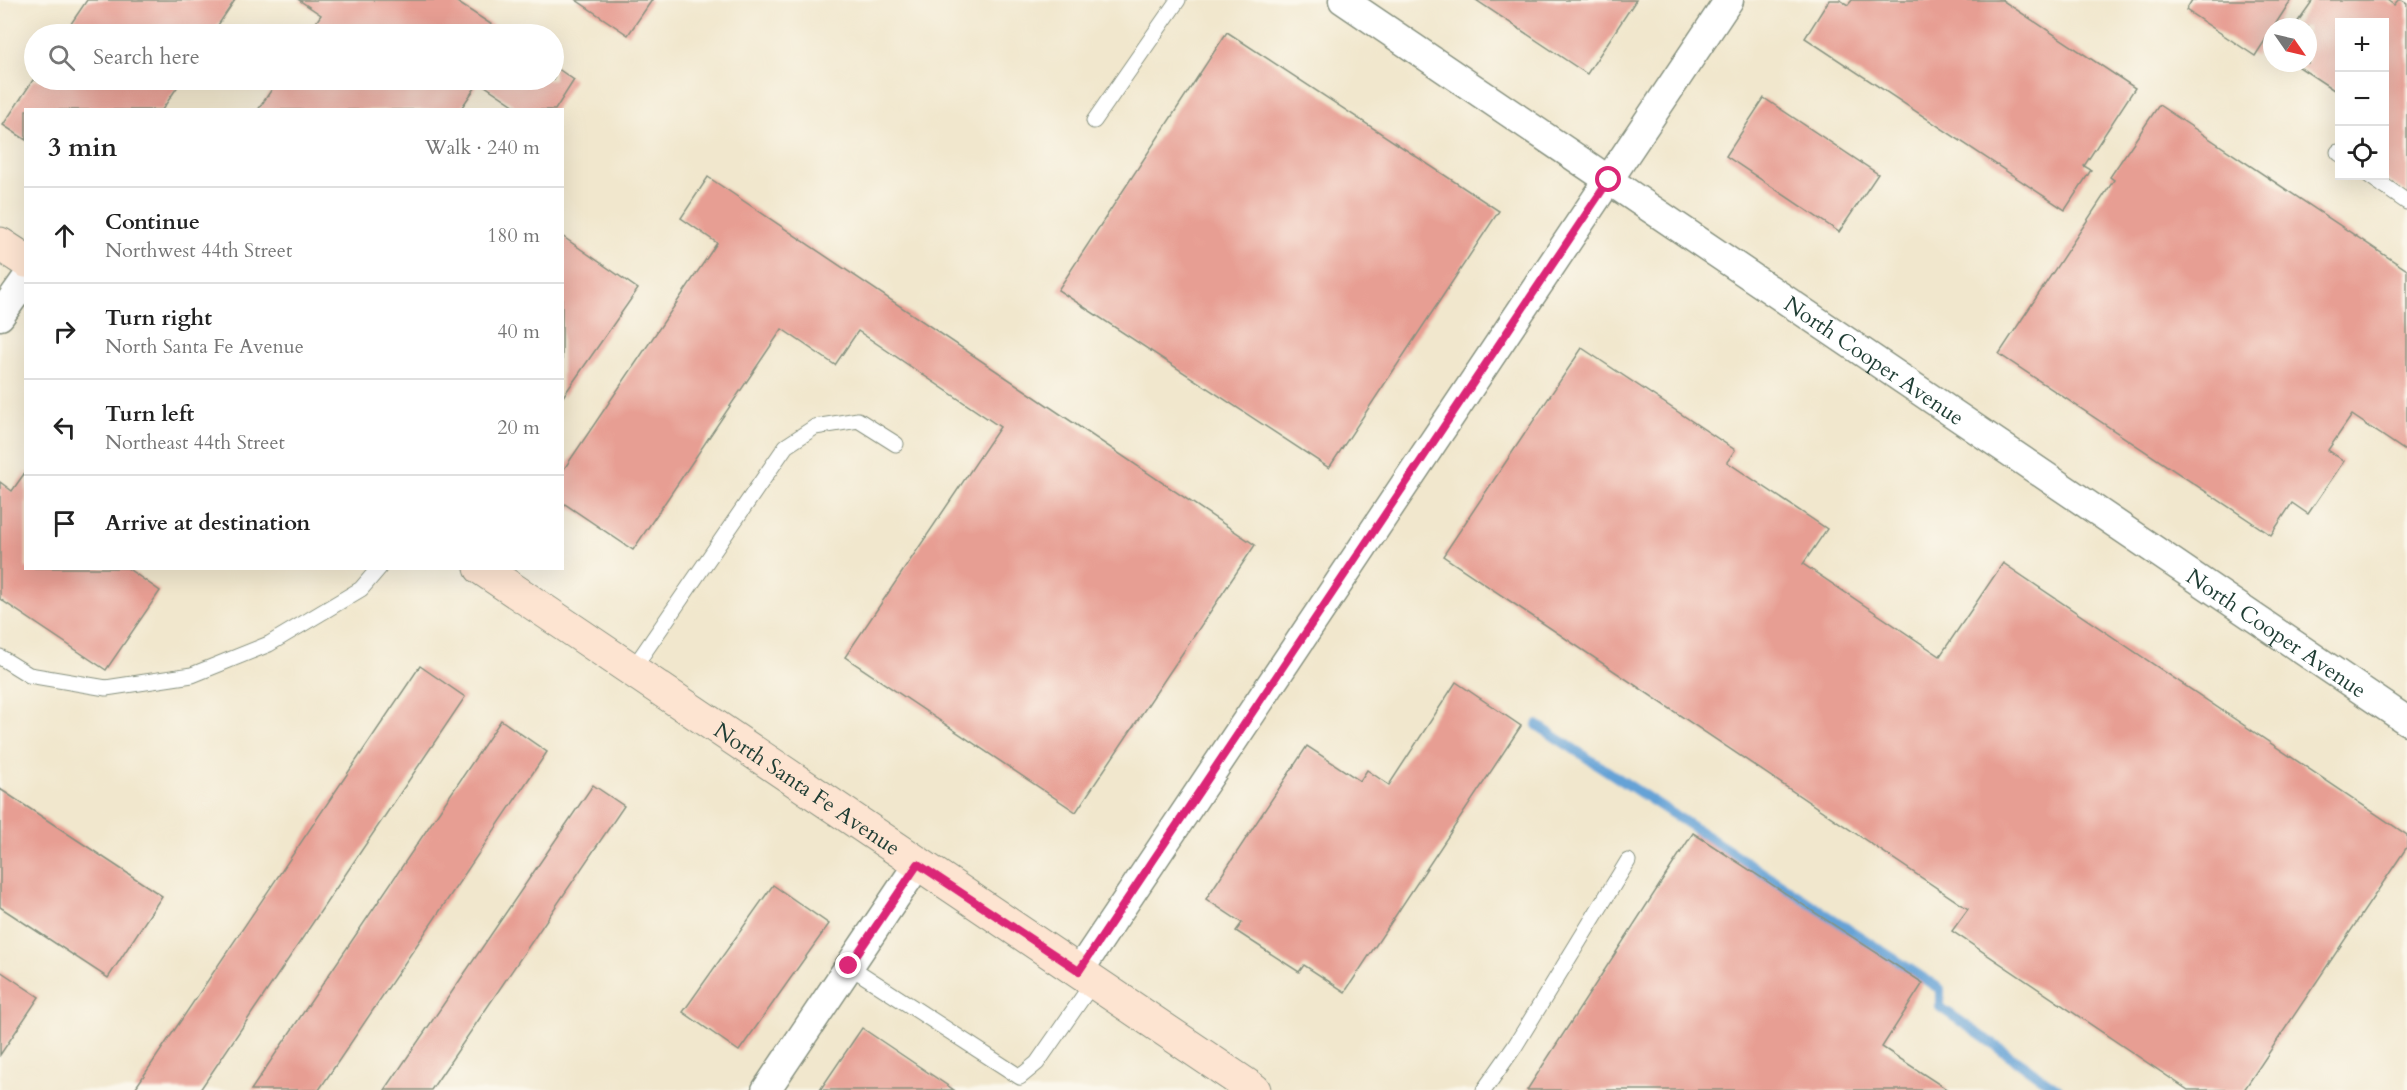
<!DOCTYPE html>
<html lang="en">
<head>
<meta charset="utf-8">
<style>
	:root { --surface:#fff; --page:#f6f6f6; --text:#222; --muted:#767676; --line:#e0e0e0 }
	body { margin:0; font-family:Cardo,serif; background:var(--page); color:var(--text) }
	.controls { position:absolute; right:18px; top:18px; display:grid; overflow:hidden; border-radius:0px; box-shadow:0 6px 24px #0002 }
	.controls button { width:54px; height:54px; display:grid; place-items:center; padding:0; border:0; border-bottom:2px solid var(--line); background:var(--surface); color:var(--text); font:30px sans-serif }
	.compass { position:absolute; left:2263px; top:18px; width:54px; height:54px; border-radius:50%; background:var(--surface); box-shadow:0 6px 24px #0002; rotate:124deg }
	.stop { position:absolute; width:18px; height:18px; margin:-14px; border:4px solid #db2777; border-radius:50%; background:#fff }
	.stop.end { background:#db2777; border-color:#fff; box-shadow:0 2px 6px #0008 }
	.list { margin:0; padding:0; list-style:none }
	h2 { display:flex; justify-content:space-between; align-items:center; height:78px; margin:0; padding:0 24px; font-size:26px }
	h2 small { font-size:20px; font-weight:400; color:var(--muted) }
	.list li { display:grid; grid-template-columns:39px 1fr auto; gap:18px; align-items:center; box-sizing:border-box; height:96px; padding:0 24px; border-top:2px solid var(--line) }
	.list b { display:block; font-size:22px; white-space:nowrap }
	.list p { margin:0; font-size:20px; white-space:nowrap; color:var(--muted) }
	.list em { font-size:20px; font-style:normal; color:var(--muted) }
	.icon { flex:none; width:33px; height:33px; fill:none; stroke:currentColor; stroke-width:2; stroke-linecap:round; stroke-linejoin:round }
	.map { position:relative; flex:none; width:2407px; height:1090px; overflow:hidden }
	.search { position:absolute; background:var(--surface); box-shadow:0 6px 24px #0002; left:24px; top:24px; width:540px; height:66px; display:flex; align-items:center; gap:15px; box-sizing:border-box; padding:0 21px; border-radius:33px; color:var(--muted); font-size:22px }
	.panel { position:absolute; background:var(--surface); box-shadow:0 6px 24px #0002; left:24px; top:108px; width:540px; height:462px; border-radius:0px }
	.map>svg:first-child { display:block }
</style>
</head>
<body>
<div class="map">
<svg width="2407" height="1090" viewBox="0 0 2407 1090">
	<rect width="100%" height="100%" fill="#fbf7ec"/>
	<filter id="ink" filterUnits="userSpaceOnUse"><feTurbulence type="fractalNoise" baseFrequency=".0167" numOctaves="2"/><feDisplacementMap in="SourceGraphic" scale="12" xChannelSelector="R" yChannelSelector="G"/><feConvolveMatrix kernelMatrix="1 2 1 2 8 2 1 2 1" color-interpolation-filters="sRGB"/></filter>
	<filter id="wash" filterUnits="userSpaceOnUse"><feTurbulence type="fractalNoise" baseFrequency=".008" numOctaves="4" result="noise"/><feDisplacementMap in="SourceGraphic" scale="24" xChannelSelector="R" yChannelSelector="G"/><feGaussianBlur stdDeviation="1.35" result="paint"/><feColorMatrix in="noise" values="0 0 0 0 0 0 0 0 0 0 0 0 0 0 0 0 0 1.4 0 .05"/><feComposite in="paint" operator="in"/></filter>
	<g filter="url(#wash)">
		<rect width="100%" height="100%" fill="#f1e7cd"/>
		<g fill="none" stroke-linecap="round" stroke-linejoin="round">
			<polyline stroke="#65a2d6" stroke-width="10" points="1537,725 1940,989 1940,1007 2059,1090"/>
		</g>
		<g id="blocks">
			<g fill="#e79e93">
				<polygon points="87,0 235,0 212,34 64,34"/>
				<polygon points="299,0 454,0 506,34 308,34 321,15"/>
				<polygon points="576,0 652,0 628,35"/>
				<polygon points="1476,0 1636,0 1587,74"/>
				<polygon points="1829,0 1840,0 1848,5 1852,0 2002,0 2135,88 2084,166 2091,170 2065,210 1805,38"/>
				<polygon points="2192,0 2291,0 2255,56 2186,10"/>
				<polygon points="2313,0 2387,0 2394,5 2398,0 2402,0 2407,3 2407,193 2381,176 2384,176 2384,22 2340,22 2340,94 2293,63 2308,63 2308,27 2294,27"/>
				<polygon points="1227,32 1499,211 1329,468 1058,290"/>
				<polygon points="554,66 574,80 555,110 521,110 479,82 460,110 258,110 278,80 554,80"/>
				<polygon points="33,80 182,80 162,110 26,110 26,140 3,125"/>
				<polygon points="1764,98 1878,174 1839,232 1726,156"/>
				<polygon points="2159,105 2407,270 2407,452 2352,415 2328,450 2344,461 2308,514 2292,503 2271,535 1999,354 2114,180 2110,177"/>
				<polygon points="708,177 1255,545 1076,812 845,657 1000,427 858,331 835,365 782,329 633,550 562,502 562,472 717,243 681,218"/>
				<polygon points="562,236 638,289 562,398"/>
				<polygon points="1582,348 1735,450 1727,462 1827,529 1803,564 1940,656 2003,563 2407,835 2407,847 2244,1090 2188,1090 1952,931 1968,909 1443,556"/>
				<polygon points="26,471 26,568 127,568 160,591 106,670 0,599 0,482 12,491"/>
				<polygon points="420,666 465,697 200,1090 134,1090"/>
				<polygon points="1456,682 1521,726 1345,992 1304,965 1299,972 1236,931 1242,923 1206,899 1307,746 1360,781 1367,770 1389,785"/>
				<polygon points="501,720 547,752 319,1090 251,1090"/>
				<polygon points="593,785 624,806 431,1090 385,1090"/>
				<polygon points="0,789 162,896 108,978 0,907"/>
				<polygon points="1693,833 1923,983 1882,1047 1948,1090 1527,1090"/>
				<polygon points="773,885 829,924 739,1051 683,1012"/>
				<polygon points="0,971 39,997 0,1055"/>
				<polygon points="862,1028 954,1090 820,1090"/>
			</g>
		</g>
	</g>
	<g filter="url(#ink)">
		<use href="#blocks" fill-opacity="0" stroke="#889280" stroke-width="1.5"/>
		<g fill="none" stroke-linecap="round" stroke-linejoin="round">
			<g stroke="#889280" stroke-width="17">
				<g id="lane">
					<polyline points="1094,121 1178,0"/>
					<polyline points="2338,152 2340,154"/>
					<polyline points="2370,176 2407,202"/>
					<polyline points="0,657 29,675 106,688 192,675 269,644 361,589 379,568"/>
					<polyline points="632,670 786,446 815,427 858,420 896,444"/>
					<polyline points="849,966 1020,1077 1037,1063 1094,981"/>
					<polyline points="1484,1090 1515,1046 1628,861"/>
				</g>
			</g>
			<g stroke="#889280" stroke-width="31">
				<g id="street">
					<path id="s1" d="M1343,0L2407,721"/>
					<polyline points="0,316 26,279"/>
					<polyline points="1079,971 1729,0"/>
					<polyline points="766,1090 918,864"/>
				</g>
			</g>
			<g stroke="#889280" stroke-width="35">
				<g id="secondary">
					<polyline points="0,244 26,261"/>
					<path id="s2" d="M481,568L1254,1090"/>
				</g>
			</g>
			<use href="#lane" stroke="#fff" stroke-width="15"/>
			<use href="#street" stroke="#fff" stroke-width="28"/>
			<use href="#secondary" stroke="#fde4d1" stroke-width="33"/>
		</g>
	</g>
	<g fill="none" stroke-linecap="round" stroke-linejoin="round" filter="url(#ink)">
		<polyline stroke="#db2777" stroke-width="8" points="849,966 918,864 1079,971 1609,180"/>
	</g>
	<g text-anchor="middle" stroke-width="4.5" stroke-linejoin="round" paint-order="stroke">
		<g font-size="22" fill="#1f3d34" stroke="#fbf7ec">
			<text dy="8" stroke="none"><textPath href="#s1" startOffset="642">North Cooper Avenue</textPath></text>
			<text dy="8" stroke="none"><textPath href="#s1" startOffset="1128">North Cooper Avenue</textPath></text>
			<text dy="8" stroke="none"><textPath href="#s2" startOffset="394">North Santa Fe Avenue</textPath></text>
		</g>
	</g>
</svg>
<div class="controls">
<button>+</button>
<button>−</button>
<button><svg class="icon" aria-label="locate" viewBox="0 0 24 24"><circle cx="12" cy="12" r="6"/><path d="M12 2v4M12 18v4M2 12h4M18 12h4"/></svg></button>
</div>
<svg class="compass" viewBox="-18 -18 36 36"><path d="M0-13l5 13h-10z" fill="#e53935"/><path d="M0 13l5-13h-10z" fill="#767676"/></svg>
<div class="stop" style="left:1609px;top:180px"></div>
<div class="stop end" style="left:849px;top:966px"></div>
<div class="search"><svg class="icon" aria-label="search" viewBox="0 0 24 24"><circle cx="10" cy="10" r="6"/><path d="M15 15l6 6"/></svg>Search here</div>
<section class="panel">
<h2>3 min<small>Walk · 240 m</small></h2>
<ul class="list">
<li><svg class="icon" aria-label="ahead" viewBox="0 0 24 24"><path d="M12 20V5M6 11l6-6 6 6"/></svg><div><b>Continue</b><p>Northwest 44th Street</p></div><em>180 m</em></li>
<li><svg class="icon" aria-label="right" viewBox="0 0 24 24"><path d="M7 20v-9h11M14 6l5 5-5 5"/></svg><div><b>Turn right</b><p>North Santa Fe Avenue</p></div><em>40 m</em></li>
<li><svg class="icon" aria-label="left" viewBox="0 0 24 24"><path d="M17 20v-9H6M10 6l-5 5 5 5"/></svg><div><b>Turn left</b><p>Northeast 44th Street</p></div><em>20 m</em></li>
<li><svg class="icon" aria-label="arrive" viewBox="0 0 24 24"><path d="M6 21V4h12l-3 4 3 4H6"/></svg><div><b>Arrive at destination</b></div></li>
</ul>
</section>
</div>
</body>
</html>
